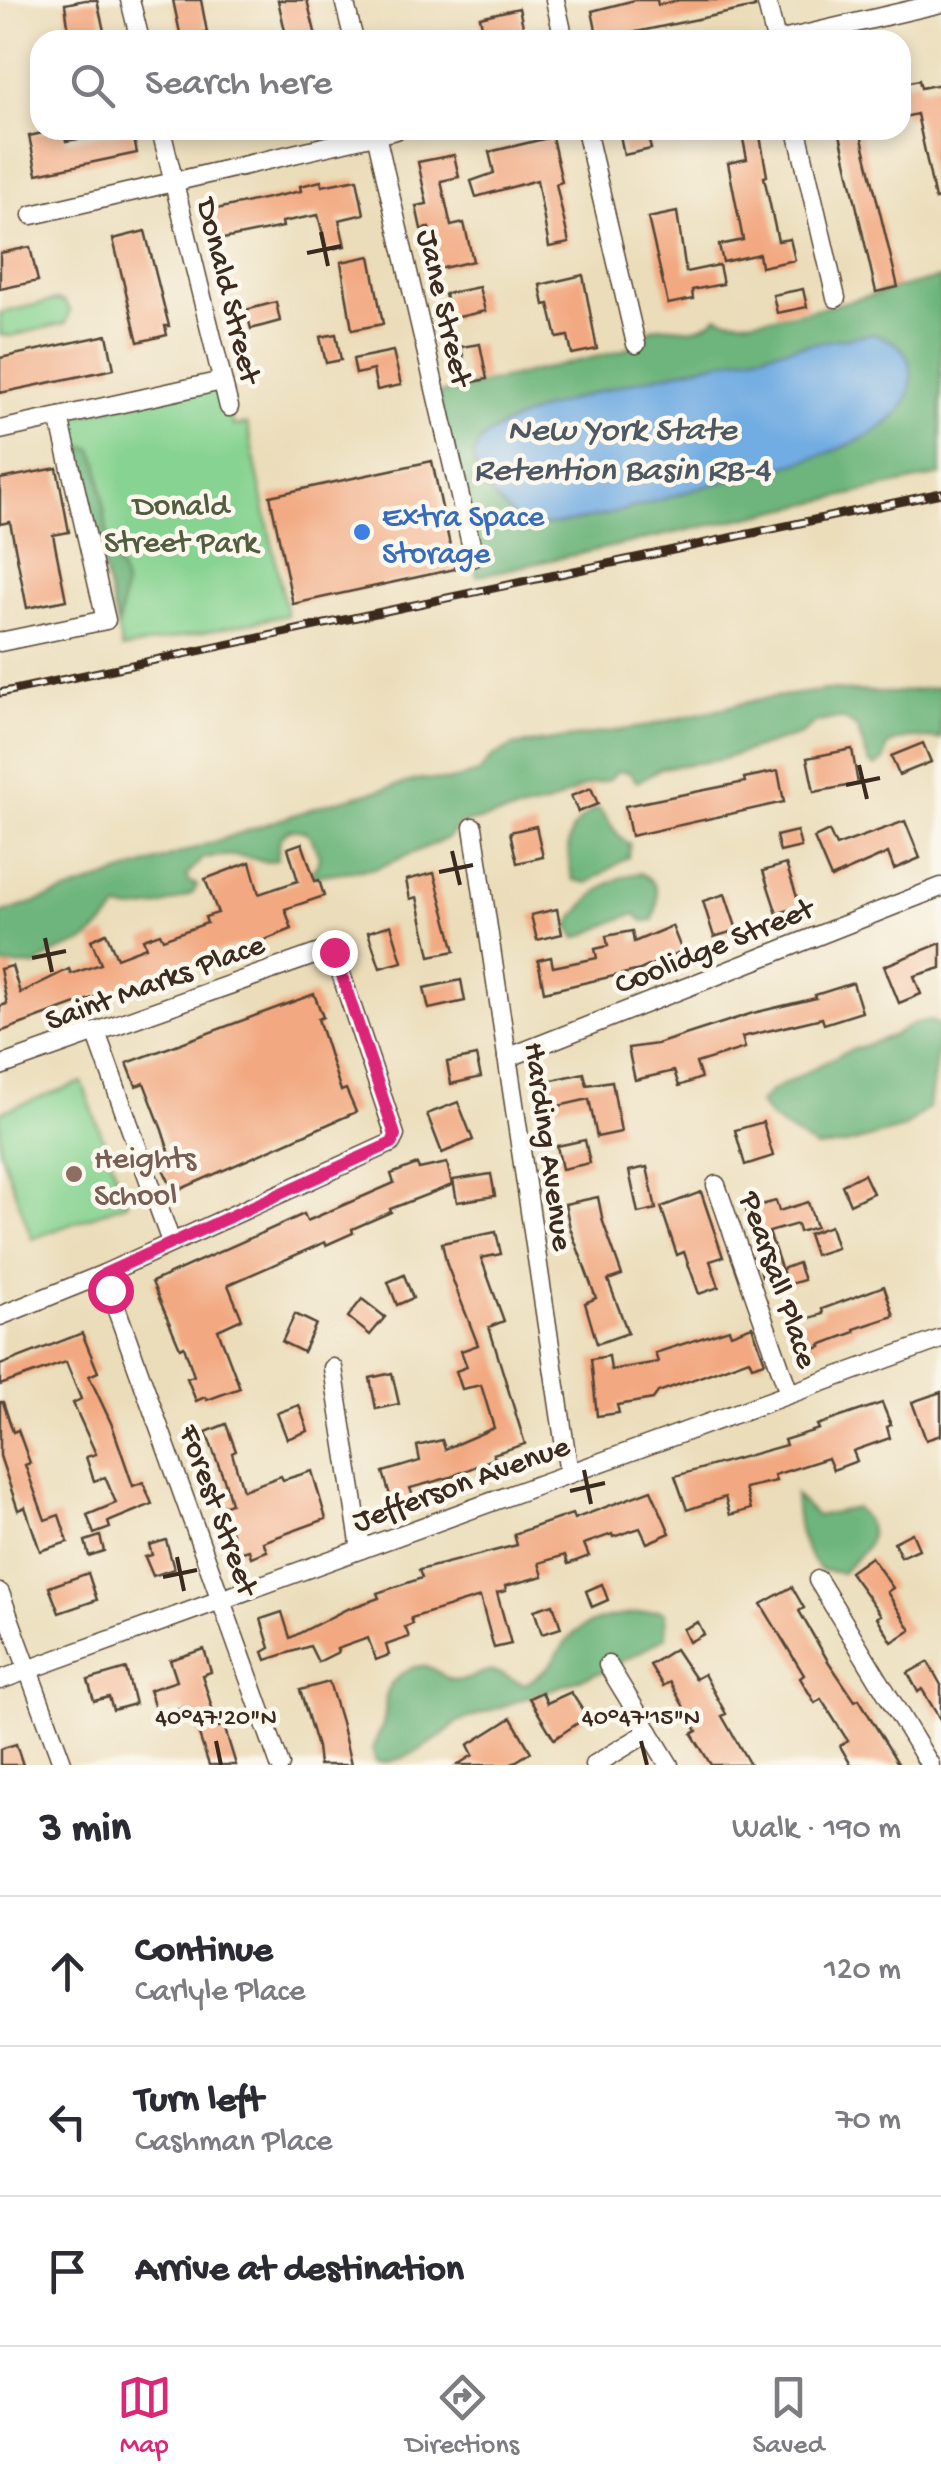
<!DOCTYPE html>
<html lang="en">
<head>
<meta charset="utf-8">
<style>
	:root { --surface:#fff; --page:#f7f7f7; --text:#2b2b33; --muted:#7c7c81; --line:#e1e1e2; --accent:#db2777 }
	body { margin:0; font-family:"Gochi Hand",sans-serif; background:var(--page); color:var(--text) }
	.stop { position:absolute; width:30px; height:30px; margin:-22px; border:8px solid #db2777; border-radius:50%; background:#fff }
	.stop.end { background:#db2777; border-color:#fff; box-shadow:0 2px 10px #0008 }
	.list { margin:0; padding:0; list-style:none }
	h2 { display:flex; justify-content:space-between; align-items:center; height:130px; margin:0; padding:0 40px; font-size:42px }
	h2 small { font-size:32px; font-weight:400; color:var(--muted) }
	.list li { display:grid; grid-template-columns:65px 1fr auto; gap:30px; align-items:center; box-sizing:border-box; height:150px; padding:0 40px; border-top:2px solid var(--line) }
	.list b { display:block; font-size:38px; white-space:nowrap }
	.list p { margin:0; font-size:32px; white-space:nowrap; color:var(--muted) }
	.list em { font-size:32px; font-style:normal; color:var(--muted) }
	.icon { flex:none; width:55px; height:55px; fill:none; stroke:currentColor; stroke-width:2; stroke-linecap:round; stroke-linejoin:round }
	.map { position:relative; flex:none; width:941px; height:1765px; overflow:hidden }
	.search { position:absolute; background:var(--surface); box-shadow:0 5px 15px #0003; left:30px; right:30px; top:30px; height:110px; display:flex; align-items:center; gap:25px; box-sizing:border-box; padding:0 35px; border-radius:30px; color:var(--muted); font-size:38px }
	.sheet { height:580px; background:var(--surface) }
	nav { display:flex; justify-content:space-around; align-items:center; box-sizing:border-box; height:140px; border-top:2px solid var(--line); background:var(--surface); font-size:28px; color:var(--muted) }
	nav a { display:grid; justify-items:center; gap:5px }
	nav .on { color:var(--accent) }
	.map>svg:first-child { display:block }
</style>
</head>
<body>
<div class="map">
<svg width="941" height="1765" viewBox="0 0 941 1765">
	<rect width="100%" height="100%" fill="#fbf7ec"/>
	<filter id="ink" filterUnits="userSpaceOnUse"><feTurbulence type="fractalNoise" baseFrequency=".01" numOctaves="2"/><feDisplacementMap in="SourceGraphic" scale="20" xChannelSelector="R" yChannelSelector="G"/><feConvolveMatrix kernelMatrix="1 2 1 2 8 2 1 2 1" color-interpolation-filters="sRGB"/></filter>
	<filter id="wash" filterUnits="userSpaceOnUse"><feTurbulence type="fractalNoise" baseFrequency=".0048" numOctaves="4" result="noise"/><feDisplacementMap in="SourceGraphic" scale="40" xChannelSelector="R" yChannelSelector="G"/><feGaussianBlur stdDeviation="2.25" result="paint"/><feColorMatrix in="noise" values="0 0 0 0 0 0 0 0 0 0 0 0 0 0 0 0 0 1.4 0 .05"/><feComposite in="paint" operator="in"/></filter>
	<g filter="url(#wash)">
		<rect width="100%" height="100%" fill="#ebddba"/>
		<g fill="#87d391" stroke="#617e58" stroke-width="2.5">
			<polygon points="57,300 64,302 70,311 66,323 11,336 0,335 0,313"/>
			<polygon points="222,381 233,426 247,424 287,615 122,649 71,417"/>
			<polygon points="82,1082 127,1203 32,1239 0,1150 0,1112"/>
		</g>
		<g fill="#6db57b" stroke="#54704c" stroke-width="2.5">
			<path d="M941,278V475L477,576L438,394L621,351C635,346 641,332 654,328C678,322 692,339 718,316C755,334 894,286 941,278Z"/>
			<polygon points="77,447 91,448 98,462 107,532 125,584 118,628 75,452"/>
			<path d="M941,687V739C921,738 904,735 887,746L885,759L876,767L869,763L857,728L844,719H832L815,723L801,734L719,760L661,768L637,782L629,772L617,771L609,780L584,786L549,804L457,825L448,838L377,868L304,877C308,872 315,870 317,864C321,857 317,853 315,847C311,832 304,829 288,830L280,838L277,859C264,866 259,858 245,857C232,855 216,856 203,858L187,875L189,882L197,885L193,893C170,905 144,912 118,909C108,920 101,930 88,939C68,951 57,947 37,966L0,965V914L323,805L421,779L447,781L479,773L491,758L513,746L642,727L761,699L827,690L892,693Z"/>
			<path d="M597,808C610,819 615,837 630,844L628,857L588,883L573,880C564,846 565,826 597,808Z"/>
			<path d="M640,873C660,882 660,901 653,920L643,921L636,914C615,918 597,932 576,938L569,925C586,900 608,876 640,873Z"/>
			<polygon points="931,1021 941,1026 929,1107 904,1128 843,1145 816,1148 772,1119 759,1104 771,1091 841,1054 894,1035 915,1023"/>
			<path d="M795,1495L816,1516L856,1508C887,1538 861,1551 842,1573L820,1570C798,1543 798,1529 795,1495Z"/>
			<path d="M659,1610L665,1613L666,1637L609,1669L457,1722C438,1740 404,1765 376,1762C367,1743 381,1738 384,1720C386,1712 385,1704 386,1697C390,1677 414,1660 433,1669C441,1672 444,1679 453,1680C469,1683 475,1673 489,1671C497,1670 514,1681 525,1684C553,1668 550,1661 569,1639C590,1614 630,1616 659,1610Z"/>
		</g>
		<path fill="#71ace2" stroke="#566b80" stroke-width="2.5" d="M872,334C890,338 906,345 910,366C915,387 907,406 891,420C850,456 757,472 704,487C646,503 585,526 524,526C505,509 462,475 478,445C503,400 811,341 872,334Z"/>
		<g id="blocks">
			<g fill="#f2a981">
				<polygon points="85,0 97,0 106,40 70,40 65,4"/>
				<polygon points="173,0 201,0 207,32 181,38"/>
				<polygon points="278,0 307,0 316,36 287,40"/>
				<polygon points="635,0 657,0 658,5 679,0 754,0 755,7 598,40 592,11"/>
				<polygon points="519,8 526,40 485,40 480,17"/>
				<polygon points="919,80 921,88 941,84 941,198 935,199 917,114 904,117 901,101 901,84"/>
				<polygon points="56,130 64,130 66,141 132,130 137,153 37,174 29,136"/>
				<polygon points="619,130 646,130 651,149 624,155"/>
				<polygon points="759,130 767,176 764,177 778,241 790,239 795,260 761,267 759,254 723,262 719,245 743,240 728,163 747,159 742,134"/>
				<polygon points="839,130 860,130 898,287 876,292"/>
				<polygon points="552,137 562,182 556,184 569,243 549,247 537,180 476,197 471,181 494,173 489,152"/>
				<polygon points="454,155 459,177 441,181 451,226 464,223 473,261 439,269 429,228 421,229 416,206 427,204 418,162"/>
				<polygon points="357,179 364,214 339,220 345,246 327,250 318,215 282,222 283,227 213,241 207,211 301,191 300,186 321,181 322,186"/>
				<polygon points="677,212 686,272 719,265 723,284 692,290 693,299 668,304 648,218"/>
				<polygon points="145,231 169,326 165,326 167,335 138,342 113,239"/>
				<polygon points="30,247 38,281 0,289 0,253"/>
				<polygon points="370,256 383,324 352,330 341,262"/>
				<polygon points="583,275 597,349 572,354 568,336 557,338 549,304 544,305 540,285"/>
				<polygon points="479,287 485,311 450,319 445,294"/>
				<polygon points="803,289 807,307 777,313 773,295"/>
				<polygon points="276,302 280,321 251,329 246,310"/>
				<polygon points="336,334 341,360 326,363 320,337"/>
				<polygon points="107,335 114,369 0,393 0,358"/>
				<polygon points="480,344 487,379 469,383 461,347"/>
				<polygon points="393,351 401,385 377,390 373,370 356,374 353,359"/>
				<polygon points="432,461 455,569 293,604 270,496"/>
				<polygon points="57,468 69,532 53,535 66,600 27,608 10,522 0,524 0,479"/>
				<polygon points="923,743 931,762 899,775 891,756"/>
				<polygon points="852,749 858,784 814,792 807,758"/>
				<polygon points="778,771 784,802 631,836 625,806 745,782 744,778"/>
				<polygon points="591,788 598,804 578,812 571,796"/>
				<polygon points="905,821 920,858 894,869 888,853 831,878 814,838 829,831 836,846"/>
				<polygon points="536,826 543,857 517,863 510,832"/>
				<polygon points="797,831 801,847 780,852 776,836"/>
				<polygon points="302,843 315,881 319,880 324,896 285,909 292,929 250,946 249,943 217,952 0,1032 0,1006 7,1004 0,969 12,966 20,993 69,969 71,974 101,964 91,940 106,933 117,958 146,947 143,939 160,933 163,939 207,923 205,917 218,913 205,879 250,862 259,894 298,881 288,848"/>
				<polygon points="786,864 800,906 777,914 763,871"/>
				<polygon points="434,873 455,951 430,956 417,897 410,899 406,880"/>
				<polygon points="725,894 737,930 714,937 703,901"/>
				<polygon points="557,909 562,934 537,940 531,915"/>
				<polygon points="391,925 402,962 380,968 368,932"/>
				<polygon points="672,926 682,951 640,970 544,992 538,960 551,957 553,967 597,958 595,949 608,946 606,936 632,931 634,942"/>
				<polygon points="941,943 941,968 914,976 921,994 899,1003 884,966"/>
				<polygon points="461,980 465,1001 429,1009 424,988"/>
				<polygon points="853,983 862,1012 824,1024 822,1018 742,1037 745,1048 696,1063 701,1078 679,1086 674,1071 635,1080 628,1048 657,1044 753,1013 816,998 815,995"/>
				<polygon points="314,994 323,1017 318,1019 341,1091 346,1089 356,1112 174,1192 163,1169 173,1164 162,1130 144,1083 136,1086 127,1063"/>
				<polygon points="476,1056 481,1077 451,1084 447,1062"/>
				<polygon points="584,1073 587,1085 612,1081 621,1132 597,1137 589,1099 554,1107 548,1081"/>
				<polygon points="458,1102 473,1140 442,1153 427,1114"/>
				<polygon points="763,1122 773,1156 745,1165 735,1130"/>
				<polygon points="585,1140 590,1163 562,1169 557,1146"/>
				<polygon points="447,1163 452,1185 390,1209 391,1212 352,1229 353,1233 326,1245 325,1242 228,1285 242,1319 218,1330 240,1388 207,1400 205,1397 196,1401 187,1378 194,1376 184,1346 180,1348 152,1282 304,1214 307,1221 394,1183 391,1174 417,1164 419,1169"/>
				<polygon points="647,1167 656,1209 638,1213 629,1171"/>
				<polygon points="491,1174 495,1196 457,1202 453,1180"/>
				<polygon points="864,1174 873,1193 850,1204 842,1185"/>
				<polygon points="701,1192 723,1257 710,1261 719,1287 699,1294 684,1252 677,1255 661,1207"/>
				<polygon points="598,1197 603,1222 622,1275 608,1280 628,1333 597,1344 585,1303 596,1298 570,1228 565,1204"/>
				<polygon points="776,1201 779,1211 808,1202 816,1227 799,1232 797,1224 769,1232 782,1271 762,1277 746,1209"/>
				<polygon points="830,1226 837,1248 815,1255 808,1234"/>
				<polygon points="496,1232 501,1254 481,1258 504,1321 489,1327 525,1444 493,1454 495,1458 451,1477 410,1488 413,1496 392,1502 383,1472 420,1461 417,1446 442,1440 445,1449 494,1428 481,1385 462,1389 456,1371 467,1367 461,1351 478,1345 447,1265 442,1243"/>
				<polygon points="798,1263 804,1280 787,1285 782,1269"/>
				<polygon points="404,1275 413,1298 397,1305 388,1282"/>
				<polygon points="884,1286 894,1316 854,1329 855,1332 820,1345 821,1347 801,1353 793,1323 823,1314 822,1309"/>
				<polygon points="362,1299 385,1317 370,1335 348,1317"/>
				<polygon points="295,1314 316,1324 303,1352 282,1342"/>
				<polygon points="752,1326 765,1362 752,1366 749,1359 658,1392 653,1399 617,1405 619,1413 597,1416 591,1359 609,1356 611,1370 658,1362 655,1353 729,1329 731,1334"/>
				<polygon points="82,1333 98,1372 89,1376 112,1425 133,1486 143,1482 152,1504 108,1522 110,1528 94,1534 87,1515 116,1503 105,1477 94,1481 86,1457 96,1454 73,1403 81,1399 66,1362 0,1385 0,1365"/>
				<polygon points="392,1373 399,1404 376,1409 370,1378"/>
				<polygon points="941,1392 941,1435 926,1440 912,1402"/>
				<polygon points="0,1402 3,1402 13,1432 18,1430 30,1463 25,1465 45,1520 59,1515 68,1542 40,1551 25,1507 18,1510 0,1456"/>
				<polygon points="882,1403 891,1425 887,1427 890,1438 853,1451 857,1461 833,1470 828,1458 774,1475 776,1481 745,1488 751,1509 730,1515 725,1497 687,1510 675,1476 786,1445 784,1440 819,1429 817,1425"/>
				<polygon points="299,1405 308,1431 287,1439 277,1413"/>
				<polygon points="226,1424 236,1451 232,1453 243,1490 281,1476 283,1480 312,1471 326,1519 263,1542 267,1551 251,1557 249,1550 239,1553 222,1506 231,1503 225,1482 206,1432"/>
				<polygon points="651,1490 670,1533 647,1543 640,1528 613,1537 612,1534 584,1544 589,1556 568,1564 565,1555 539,1563 543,1576 505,1586 506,1591 497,1593 511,1644 494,1648 480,1597 411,1618 413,1624 405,1627 409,1637 386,1645 389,1655 376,1660 368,1638 337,1649 338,1652 318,1662 310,1646 266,1660 263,1652 270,1648 261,1619 282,1612 290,1638 345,1610 379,1598 377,1593 422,1578 419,1570 517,1545 514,1534 572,1514 574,1519"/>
				<polygon points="912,1533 919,1549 901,1557 894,1542"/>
				<polygon points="100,1536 104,1551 89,1556 85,1541"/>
				<polygon points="166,1540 174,1569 153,1576 145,1557 152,1555 149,1545"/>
				<polygon points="871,1557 893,1588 887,1592 911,1630 892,1642 877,1617 881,1615 850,1572"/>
				<polygon points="88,1573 97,1600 59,1613 49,1587"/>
				<polygon points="602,1584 608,1600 592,1607 586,1591"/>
				<polygon points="792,1587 804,1608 799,1611 828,1661 855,1701 859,1699 899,1765 851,1765 840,1746 848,1741 821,1699 815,1703 800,1678 804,1675 761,1604"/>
				<polygon points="553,1604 561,1628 542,1634 534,1610"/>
				<polygon points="698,1622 704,1634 689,1642 683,1629"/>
				<polygon points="204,1649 211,1672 202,1675 218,1727 224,1726 236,1765 209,1765 194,1720 188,1722 183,1707 157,1715 149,1690 177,1681 170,1660"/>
				<polygon points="675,1649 695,1679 704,1674 726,1714 722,1716 750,1765 711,1765 692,1734 697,1731 670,1682 663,1686 650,1665"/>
				<polygon points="928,1662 941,1685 941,1721 922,1689 918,1692 908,1673"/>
				<polygon points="126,1669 135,1704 113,1710 109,1697 94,1701 88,1680"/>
				<polygon points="329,1682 341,1722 351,1765 319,1765 317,1747 300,1690"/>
				<polygon points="542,1692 547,1703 571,1692 587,1717 554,1739 529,1698"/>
				<polygon points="511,1718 531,1752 510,1765 457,1765 473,1755 468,1745"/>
				<polygon points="16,1744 23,1765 0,1765 0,1749"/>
			</g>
		</g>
	</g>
	<g filter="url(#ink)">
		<use href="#blocks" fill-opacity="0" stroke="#554535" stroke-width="2.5"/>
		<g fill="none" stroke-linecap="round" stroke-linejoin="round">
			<g stroke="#554535" stroke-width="21">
				<g id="minor">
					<polyline points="130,0 140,40"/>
					<polyline points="344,0 354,40"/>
					<polyline points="555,0 564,40"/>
					<polyline points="766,0 776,40"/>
					<polyline points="782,40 941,3"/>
					<polyline points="161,130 229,407"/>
					<polyline points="375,130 474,557"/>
					<polyline points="586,130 636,344"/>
					<polyline points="797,130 836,298"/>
					<polyline points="32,215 396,130"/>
					<polyline points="0,430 222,381"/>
					<polyline points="0,642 106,620 59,417"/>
					<polyline points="473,827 569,1474"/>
					<polyline points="96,1032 171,1242"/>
					<polyline points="507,1058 941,887"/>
					<polyline points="0,1066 328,950 334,953 395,1135 391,1143 104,1274 0,1316"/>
					<polyline points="716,1185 789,1393"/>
					<polyline points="104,1274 280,1765"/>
					<polyline points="333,1368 361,1549"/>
					<polyline points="818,1580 930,1765"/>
					<polyline points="0,1593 63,1765"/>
					<polyline points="608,1665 669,1765"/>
					<polyline points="0,1680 941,1339"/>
					<polyline points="594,1765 649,1732"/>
				</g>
			</g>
			<use href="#minor" stroke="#fff" stroke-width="18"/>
			<g stroke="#3b2a1e" stroke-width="9">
				<polyline id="rail" points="0,693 941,493"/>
			</g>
			<use href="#rail" stroke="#fbf7ec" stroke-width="5" stroke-dasharray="15" stroke-linecap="butt"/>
		</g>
	</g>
	<g fill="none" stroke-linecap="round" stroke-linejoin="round" filter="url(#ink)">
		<polyline stroke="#db2777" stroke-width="12" points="110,1290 104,1274 392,1143 395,1135 334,952"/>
	</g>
	<path fill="none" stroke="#3b2a1e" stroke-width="4" d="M321,232L328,266M307,253L341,246M859,765L867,799M846,785L880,778M452,851L460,885M439,872L473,865M45,938L52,972M32,958L66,951M584,1470L591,1504M570,1491L605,1483M177,1557L184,1591M163,1577L197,1570M216,1741L221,1765M641,1741L647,1765"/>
	<circle fill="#3f7fe0" stroke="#fbf7ec" stroke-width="4" cx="362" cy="532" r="10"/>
	<circle fill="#8d6e63" stroke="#fbf7ec" stroke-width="4" cx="74" cy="1174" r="10"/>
	<g text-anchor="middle" stroke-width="9" stroke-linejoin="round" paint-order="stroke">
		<g font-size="32" fill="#3b2a1e" stroke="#fbf7ec">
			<text transform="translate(231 290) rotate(76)" y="11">Donald Street</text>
			<text transform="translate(447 307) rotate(77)" y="11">Jane Street</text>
			<text transform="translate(713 944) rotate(-22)" y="11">Coolidge Street</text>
			<text transform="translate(154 980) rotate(-20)" y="11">Saint Marks Place</text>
			<text transform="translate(551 1146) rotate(82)" y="11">Harding Avenue</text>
			<text transform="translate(781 1279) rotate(71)" y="11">Pearsall Place</text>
			<text transform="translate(460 1481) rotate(-20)" y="11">Jefferson Avenue</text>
			<text transform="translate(221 1509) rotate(70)" y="11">Forest Street</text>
		</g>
		<g font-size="32" fill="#525d40" stroke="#fbf7ec">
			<text x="181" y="514">Donald<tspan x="181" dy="37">Street Park</tspan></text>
		</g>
		<g font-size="32" fill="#366cbe" stroke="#fbf7ec" text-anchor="start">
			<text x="382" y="525">Extra Space<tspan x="382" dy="37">Storage</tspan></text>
		</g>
		<g font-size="32" fill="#785e54" stroke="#fbf7ec" text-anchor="start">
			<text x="94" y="1167">Heights<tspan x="94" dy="37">School</tspan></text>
		</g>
		<g font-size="35" font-style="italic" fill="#4e5863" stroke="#fbf7ec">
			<text x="622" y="439">New York State<tspan x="622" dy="40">Retention Basin RB-4</tspan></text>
		</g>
	</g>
	<g font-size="25" text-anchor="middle" fill="#3b2a1e" stroke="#fbf7ec" stroke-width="9" stroke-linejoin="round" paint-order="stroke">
		<text x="216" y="1724">40°47'20"N</text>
		<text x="641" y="1724">40°47'15"N</text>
	</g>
</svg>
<div class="stop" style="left:110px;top:1290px"></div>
<div class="stop end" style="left:334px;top:952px"></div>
<div class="search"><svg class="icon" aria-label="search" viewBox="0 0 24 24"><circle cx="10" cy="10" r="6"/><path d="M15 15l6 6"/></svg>Search here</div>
</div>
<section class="sheet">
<h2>3 min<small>Walk · 190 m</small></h2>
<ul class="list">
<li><svg class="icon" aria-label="ahead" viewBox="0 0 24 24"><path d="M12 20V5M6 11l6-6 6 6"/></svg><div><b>Continue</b><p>Carlyle Place</p></div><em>120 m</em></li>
<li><svg class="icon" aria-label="left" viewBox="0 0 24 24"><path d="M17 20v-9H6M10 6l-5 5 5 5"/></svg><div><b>Turn left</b><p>Cashman Place</p></div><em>70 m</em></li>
<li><svg class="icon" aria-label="arrive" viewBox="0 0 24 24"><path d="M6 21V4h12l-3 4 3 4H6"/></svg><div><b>Arrive at destination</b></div></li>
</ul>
</section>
<nav>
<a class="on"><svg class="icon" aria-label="map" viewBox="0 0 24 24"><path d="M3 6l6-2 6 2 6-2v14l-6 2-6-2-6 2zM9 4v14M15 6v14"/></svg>Map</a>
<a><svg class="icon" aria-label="directions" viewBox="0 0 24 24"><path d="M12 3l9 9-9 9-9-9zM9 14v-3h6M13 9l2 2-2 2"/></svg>Directions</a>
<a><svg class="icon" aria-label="saved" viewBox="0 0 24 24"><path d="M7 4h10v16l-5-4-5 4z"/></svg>Saved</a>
</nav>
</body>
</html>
